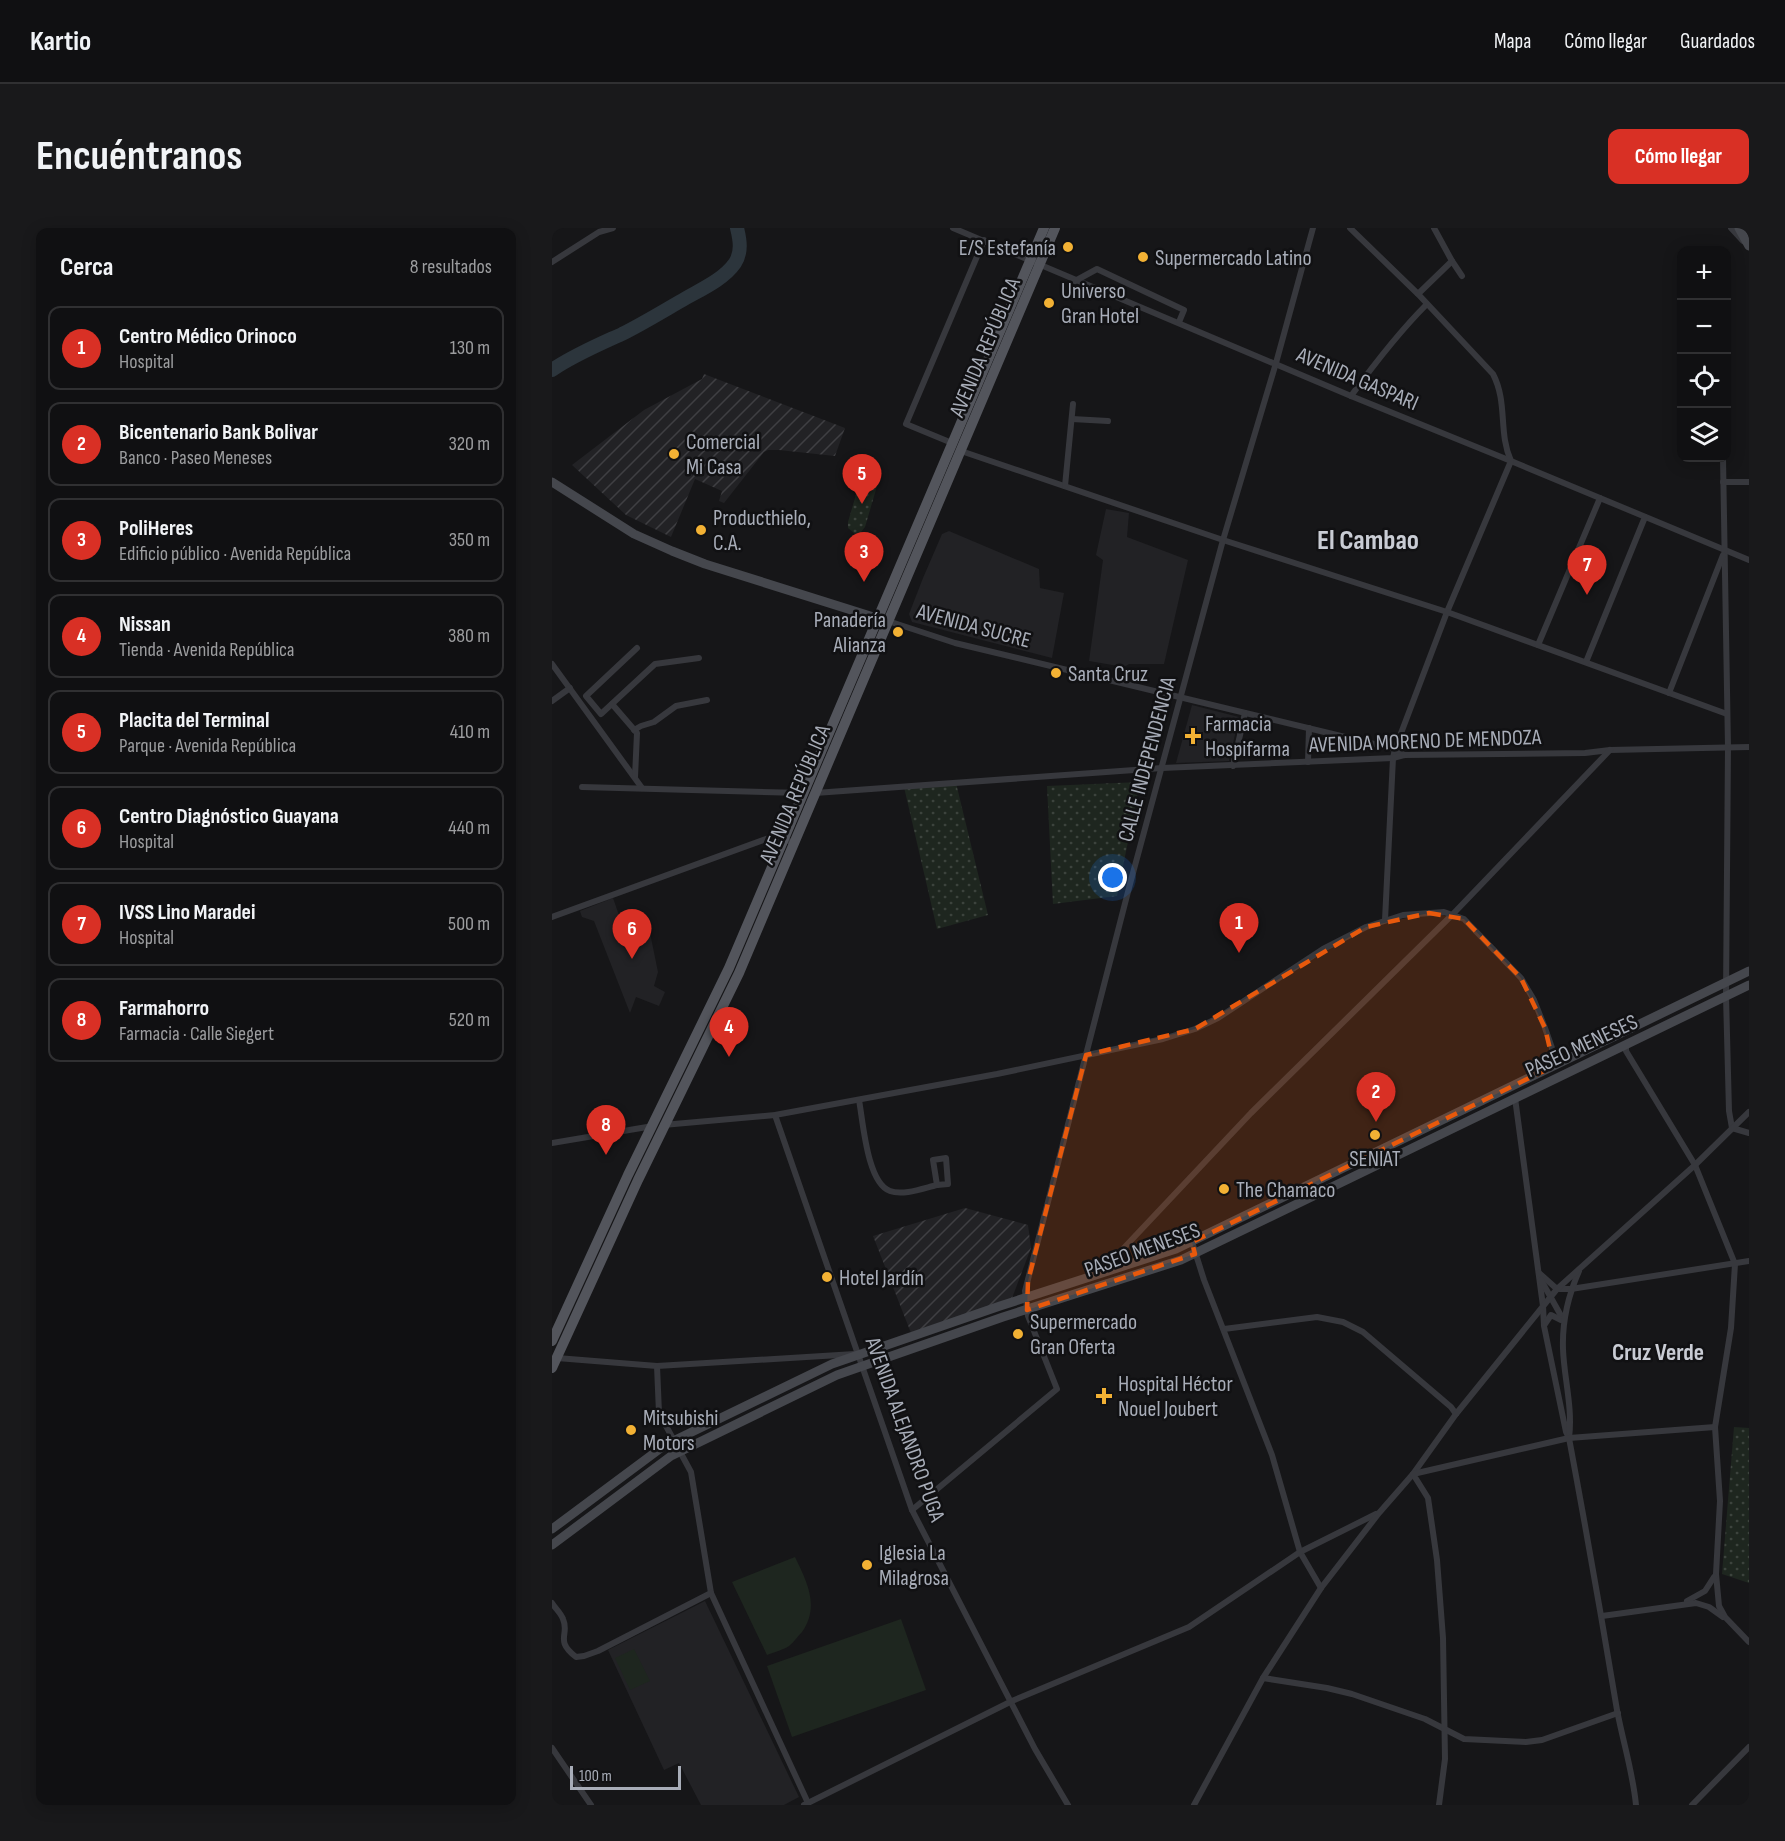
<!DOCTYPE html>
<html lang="es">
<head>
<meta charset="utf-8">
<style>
	:root { --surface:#101012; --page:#19191b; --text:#f1f3f6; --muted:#9c9d9f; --line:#303032; --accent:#d93025 }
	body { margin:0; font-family:"Sofia Sans Condensed",sans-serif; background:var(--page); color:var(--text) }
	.controls { position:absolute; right:18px; top:18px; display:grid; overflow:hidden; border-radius:12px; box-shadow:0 3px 15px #0003 }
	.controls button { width:54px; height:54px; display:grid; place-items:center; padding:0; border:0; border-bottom:2px solid var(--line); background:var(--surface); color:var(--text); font:30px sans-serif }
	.scale { position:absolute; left:18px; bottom:15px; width:111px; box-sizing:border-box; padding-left:6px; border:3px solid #a8adb8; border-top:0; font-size:16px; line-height:21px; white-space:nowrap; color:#a8adb8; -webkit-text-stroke:4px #111113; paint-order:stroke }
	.you { position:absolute; left:561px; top:650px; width:21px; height:21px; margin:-15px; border:4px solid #fff; border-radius:50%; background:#1a73e8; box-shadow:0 0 0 9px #1a73e833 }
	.badge { display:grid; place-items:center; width:39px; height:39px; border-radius:50%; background:var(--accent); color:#fff; font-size:20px; font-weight:700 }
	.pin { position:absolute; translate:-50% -50px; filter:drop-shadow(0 2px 3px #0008) }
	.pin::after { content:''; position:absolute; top:32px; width:21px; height:18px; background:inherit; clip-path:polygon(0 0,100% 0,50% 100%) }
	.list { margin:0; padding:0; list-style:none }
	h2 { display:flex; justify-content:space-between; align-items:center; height:78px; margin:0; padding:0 24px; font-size:26px }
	h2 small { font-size:20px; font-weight:400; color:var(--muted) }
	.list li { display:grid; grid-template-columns:39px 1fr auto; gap:18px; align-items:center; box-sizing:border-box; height:84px; margin:0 12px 12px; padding:0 12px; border:2px solid var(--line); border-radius:12px }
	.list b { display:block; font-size:22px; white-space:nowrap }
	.list p { margin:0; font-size:20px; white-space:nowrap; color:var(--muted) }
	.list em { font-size:20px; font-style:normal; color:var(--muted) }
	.icon { flex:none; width:33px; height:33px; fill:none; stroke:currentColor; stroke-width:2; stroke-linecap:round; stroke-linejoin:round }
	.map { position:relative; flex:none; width:1197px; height:1577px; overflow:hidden; border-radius:12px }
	header { display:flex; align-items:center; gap:36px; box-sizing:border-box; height:84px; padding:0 30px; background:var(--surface); border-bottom:2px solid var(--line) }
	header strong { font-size:28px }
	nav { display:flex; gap:33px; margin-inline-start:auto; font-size:21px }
	.intro { display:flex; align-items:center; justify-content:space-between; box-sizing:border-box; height:144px; padding:0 36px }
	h1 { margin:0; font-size:42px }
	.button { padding:15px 27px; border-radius:12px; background:var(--accent); color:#fff; font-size:21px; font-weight:700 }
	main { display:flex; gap:36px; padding:0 36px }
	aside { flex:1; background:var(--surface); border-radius:12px; box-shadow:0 3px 15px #0003 }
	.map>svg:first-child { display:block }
</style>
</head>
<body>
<header>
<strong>Kartio</strong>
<nav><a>Mapa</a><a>Cómo llegar</a><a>Guardados</a></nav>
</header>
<div class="intro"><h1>Encuéntranos</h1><a class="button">Cómo llegar</a></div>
<main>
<aside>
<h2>Cerca<small>8 resultados</small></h2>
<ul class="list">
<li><span class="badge">1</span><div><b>Centro Médico Orinoco</b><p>Hospital</p></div><em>130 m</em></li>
<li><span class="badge">2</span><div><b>Bicentenario Bank Bolivar</b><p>Banco · Paseo Meneses</p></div><em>320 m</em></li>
<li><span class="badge">3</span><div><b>PoliHeres</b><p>Edificio público · Avenida República</p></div><em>350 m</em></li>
<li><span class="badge">4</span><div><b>Nissan</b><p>Tienda · Avenida República</p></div><em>380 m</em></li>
<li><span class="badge">5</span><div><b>Placita del Terminal</b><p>Parque · Avenida República</p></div><em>410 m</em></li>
<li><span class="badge">6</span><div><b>Centro Diagnóstico Guayana</b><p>Hospital</p></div><em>440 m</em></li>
<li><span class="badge">7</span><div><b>IVSS Lino Maradei</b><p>Hospital</p></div><em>500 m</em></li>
<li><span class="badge">8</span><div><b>Farmahorro</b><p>Farmacia · Calle Siegert</p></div><em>520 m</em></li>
</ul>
</aside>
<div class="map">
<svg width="1197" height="1577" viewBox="0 0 1197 1577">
	<defs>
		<pattern id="industrial-furrows" width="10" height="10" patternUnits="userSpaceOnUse" patternTransform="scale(1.5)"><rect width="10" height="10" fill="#222225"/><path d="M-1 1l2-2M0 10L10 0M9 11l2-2" fill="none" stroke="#3f3f43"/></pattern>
		<pattern id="green-dots" width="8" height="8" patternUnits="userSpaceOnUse" patternTransform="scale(1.5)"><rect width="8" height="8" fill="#1e261f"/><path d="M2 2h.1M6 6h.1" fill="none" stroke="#3c433d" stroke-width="1.8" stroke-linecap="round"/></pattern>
	</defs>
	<rect width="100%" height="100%" fill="#161618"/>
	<g fill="#222225">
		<polygon points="554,281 577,285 575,309 636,332 612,436 577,436 572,439 537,433 551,332 544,327"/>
		<polygon points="397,303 487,341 488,360 512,365 500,430 360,394 357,386 371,350 390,306"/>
		<polygon points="640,477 687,489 677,533 624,535"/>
		<polygon points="61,670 74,707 97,700 106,744 102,758 113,764 107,778 84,769 78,785 42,693 30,689 28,683"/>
		<polygon points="153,1373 247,1569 232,1577 149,1577 127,1535 112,1542 56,1422"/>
	</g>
	<g fill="url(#industrial-furrows)">
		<polygon points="152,146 293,200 283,228 227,222 216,222 212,224 172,275 167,273 170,263 143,251 119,309 74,287 20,237 92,182 150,151"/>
		<polygon points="413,980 476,997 479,1020 460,1070 359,1105 321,1008"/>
	</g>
	<g fill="url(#green-dots)">
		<polygon points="314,246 323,249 325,258 313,299 309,304 303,306 296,300 296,294 308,253"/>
		<polygon points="588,554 565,668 501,676 495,558"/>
		<polygon points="404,555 436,687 385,701 352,559"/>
		<polygon points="1182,1199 1197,1200 1197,1355 1170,1346"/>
	</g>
	<g fill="#1e261f">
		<path d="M243,1329C255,1354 268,1378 250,1404C246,1408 242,1414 237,1418C231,1422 222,1424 215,1427L180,1354Z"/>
		<polygon points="349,1391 374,1462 240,1509 215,1438"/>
		<polygon points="82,1421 98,1453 78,1462 63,1430"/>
	</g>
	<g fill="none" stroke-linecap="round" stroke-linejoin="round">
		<path stroke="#2c353c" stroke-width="14" d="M0,142C22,127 46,117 70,106C92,95 113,82 134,70C150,61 172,51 183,35C190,24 188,12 185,0"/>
		<g stroke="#37383d" stroke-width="6">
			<polyline points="401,0 799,168 959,233 1197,332"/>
			<path d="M798,0L866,66L941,146C956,175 946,204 959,233L895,384L843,521L841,530L833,692"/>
			<polyline points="1179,0 1191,13"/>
			<polyline points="900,33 910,48"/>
			<polyline points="0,34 47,4 61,0"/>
			<polyline points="523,53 545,41 632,82 627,94"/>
			<polyline points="866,66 900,33 882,0"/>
			<path d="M799,168C823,135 846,105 875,76"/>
			<polyline points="520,191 556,193"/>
			<polyline points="400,215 354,196 432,12"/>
			<polyline points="409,223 671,312 895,384 1175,486"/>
			<polyline points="1171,230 1176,519 1174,768 1177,883 1180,900 1197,905"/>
			<polyline points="1171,254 1197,254"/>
			<polyline points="513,258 521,176"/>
			<polyline points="336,393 403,415 843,521 852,527"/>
			<polyline points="986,417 1048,270"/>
			<polyline points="85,420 34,468 49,486 103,436 147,430"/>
			<polyline points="1034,434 1093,289"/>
			<polyline points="0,436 90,560"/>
			<polyline points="1117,465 1171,327"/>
			<polyline points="0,473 18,460"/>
			<polyline points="60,476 85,505 83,549"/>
			<polyline points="82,502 89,498 102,494 124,478 155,472"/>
			<polyline points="756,534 757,500"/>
			<polyline points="681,538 693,485"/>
			<polyline points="30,559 251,565"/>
			<polyline points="263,565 610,540 841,530 852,527 1033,525 1058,522 1197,519"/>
			<polyline points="0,689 214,611 224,609 243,615"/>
			<polyline points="1074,818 1074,823 1143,937 1183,1036 1179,1100 1163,1199 1168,1273 1164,1346 1167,1378 1173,1389 1197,1414"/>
			<path d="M963,870L991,1078L992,1098L1014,1204L1017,1210C1034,1301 1050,1392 1065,1482C1071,1514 1081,1545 1084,1577"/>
			<path d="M307,872C311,893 315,955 338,963C351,968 372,960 385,957"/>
			<polyline points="223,887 360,1282 483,1521 516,1577"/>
			<polyline points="111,897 223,887 445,846 611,811 643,801 666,790 771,721 814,699 851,687 892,684 912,691 969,750 982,772 993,800 1000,820 1002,838"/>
			<polyline points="0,915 101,898"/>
			<polygon points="394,930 396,956 385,957 381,932"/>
			<polyline points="640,1014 652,1052 720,1227 748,1324 769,1360"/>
			<polyline points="543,1045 570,1022 699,885 901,686 1058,522"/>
			<polyline points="987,1045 1005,1061 1019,1061 1197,1033"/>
			<polyline points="989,1052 1012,1093"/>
			<polyline points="993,1096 999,1087 1009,1092"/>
			<polyline points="672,1101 765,1089 791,1094 811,1104 899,1179 904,1186"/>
			<polyline points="5,1130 105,1138 303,1126"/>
			<polyline points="105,1138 107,1185 139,1244 159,1365 256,1575"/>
			<path d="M1017,1210C1021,1180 1012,1150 1011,1121C1010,1093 1016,1068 1027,1043"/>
			<polyline points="360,1282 505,1161 476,1088 473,1063 578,656 671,312 724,135 761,0"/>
			<polyline points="1135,1373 1153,1363 1162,1349"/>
			<path d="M0,1375C3,1380 9,1385 11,1391C18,1407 2,1412 24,1429L32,1428L46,1423L159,1365"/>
			<polyline points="1050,1388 1144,1375 1157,1379 1171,1389"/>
			<polyline points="711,1450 775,1460 800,1466 873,1491 912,1511 974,1514 990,1512 1066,1485"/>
			<polyline points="0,1520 39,1577"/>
			<polyline points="252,1577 460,1473 637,1399 748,1324 824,1286"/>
			<polyline points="642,1577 711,1450 769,1360 827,1285 861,1246 904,1186 1005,1061 1143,937 1197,884"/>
			<polyline points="887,1577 893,1531 891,1410 885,1332 876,1270 861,1246 1017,1210 1163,1199"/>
			<polyline points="1140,1577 1197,1519"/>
		</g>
		<g stroke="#45474d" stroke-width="9">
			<polyline points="1187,0 1197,18"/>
			<polyline points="0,254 82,306 120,323 153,336 331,392"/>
			<polyline points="0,1301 113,1217 280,1136 448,1078 624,1021 1197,743"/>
			<polyline points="0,1317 119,1228 285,1147 451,1089 629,1032 1197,757"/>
		</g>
		<g stroke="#53555c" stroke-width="10">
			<polyline points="0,1113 76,947 177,740 492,0"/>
			<polyline points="0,1140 86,952 187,745 503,0"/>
		</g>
	</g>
	<path fill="#e8590c" fill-opacity="0.2" stroke="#e8590c" stroke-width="4.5" stroke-dasharray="12 8" stroke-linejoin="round" d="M877,685L912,691L969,750L993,800L1002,838L640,1014L643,1026L475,1082L476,1053L534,827L643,801L814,699Z"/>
	<g fill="#f2b134" stroke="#111113" stroke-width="2">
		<circle cx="516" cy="19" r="6"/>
		<circle cx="591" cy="29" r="6"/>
		<circle cx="497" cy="75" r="6"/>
		<circle cx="122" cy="226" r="6"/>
		<circle cx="149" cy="302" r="6"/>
		<circle cx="346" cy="404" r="6"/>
		<circle cx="504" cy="445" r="6"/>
		<path d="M638 499h6v6h6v6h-6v6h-6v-6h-6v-6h6z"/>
		<circle cx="823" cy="907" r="6"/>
		<circle cx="672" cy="961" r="6"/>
		<circle cx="275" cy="1049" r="6"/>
		<circle cx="466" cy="1106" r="6"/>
		<path d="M549 1159h6v6h6v6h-6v6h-6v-6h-6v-6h6z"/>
		<circle cx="79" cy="1202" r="6"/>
		<circle cx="315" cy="1337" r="6"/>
	</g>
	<g text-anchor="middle" stroke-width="5" stroke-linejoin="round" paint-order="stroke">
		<g font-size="22" fill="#a8adb8" stroke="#111113" text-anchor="start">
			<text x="504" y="27" text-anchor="end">E/S Estefanía</text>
			<text x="603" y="37">Supermercado Latino</text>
			<text x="509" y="70">Universo<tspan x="509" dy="25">Gran Hotel</tspan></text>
			<text x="134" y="221">Comercial<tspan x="134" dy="25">Mi Casa</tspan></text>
			<text x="161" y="297">Producthielo,<tspan x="161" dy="25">C.A.</tspan></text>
			<text x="334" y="399" text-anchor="end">Panadería<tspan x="334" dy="25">Alianza</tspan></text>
			<text x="516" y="453">Santa Cruz</text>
			<text x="653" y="503">Farmacia<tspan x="653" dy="25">Hospifarma</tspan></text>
			<text x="823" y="938" text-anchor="middle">SENIAT</text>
			<text x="684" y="969">The Chamaco</text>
			<text x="287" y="1057">Hotel Jardín</text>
			<text x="478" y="1101">Supermercado<tspan x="478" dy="25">Gran Oferta</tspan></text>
			<text x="566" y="1163">Hospital Héctor<tspan x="566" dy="25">Nouel Joubert</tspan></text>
			<text x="91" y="1197">Mitsubishi<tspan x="91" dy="25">Motors</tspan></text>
			<text x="327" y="1332">Iglesia La<tspan x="327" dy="25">Milagrosa</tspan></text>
		</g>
		<g font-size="22" fill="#a8adb8" stroke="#111113">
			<text transform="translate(432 119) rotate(-67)" y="8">AVENIDA REPÚBLICA</text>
			<text transform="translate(806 150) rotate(23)" y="8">AVENIDA GASPARI</text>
			<text transform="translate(422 397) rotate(15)" y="8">AVENIDA SUCRE</text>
			<text transform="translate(873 512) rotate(-2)" y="8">AVENIDA MORENO DE MENDOZA</text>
			<text transform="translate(594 531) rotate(-75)" y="8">CALLE INDEPENDENCIA</text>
			<text transform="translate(242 566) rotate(-67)" y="8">AVENIDA REPÚBLICA</text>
			<text transform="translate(1029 817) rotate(-25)" y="8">PASEO MENESES</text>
			<text transform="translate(590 1021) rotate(-20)" y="8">PASEO MENESES</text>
			<text transform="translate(354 1201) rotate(70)" y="8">AVENIDA ALEJANDRO PUGA</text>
		</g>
		<g font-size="24" font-weight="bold" fill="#c9ccd4" stroke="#111113">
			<text x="1106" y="1132">Cruz Verde</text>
		</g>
		<g font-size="28" font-weight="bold" fill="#c9ccd4" stroke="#111113">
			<text x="816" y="321">El Cambao</text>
		</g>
	</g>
</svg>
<div class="controls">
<button>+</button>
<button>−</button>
<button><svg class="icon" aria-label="locate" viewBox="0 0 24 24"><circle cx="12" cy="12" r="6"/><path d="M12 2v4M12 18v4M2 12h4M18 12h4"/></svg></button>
<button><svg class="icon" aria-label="layers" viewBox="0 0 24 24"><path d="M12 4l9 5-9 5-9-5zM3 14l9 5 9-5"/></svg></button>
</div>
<div class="scale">100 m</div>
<div class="you"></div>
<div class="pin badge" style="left:687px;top:725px">1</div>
<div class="pin badge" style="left:824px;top:894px">2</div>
<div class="pin badge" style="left:312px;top:354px">3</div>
<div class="pin badge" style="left:177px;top:829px">4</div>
<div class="pin badge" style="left:310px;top:276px">5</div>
<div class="pin badge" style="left:80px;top:731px">6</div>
<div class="pin badge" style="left:1035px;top:367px">7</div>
<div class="pin badge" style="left:54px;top:927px">8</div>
</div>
</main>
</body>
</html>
